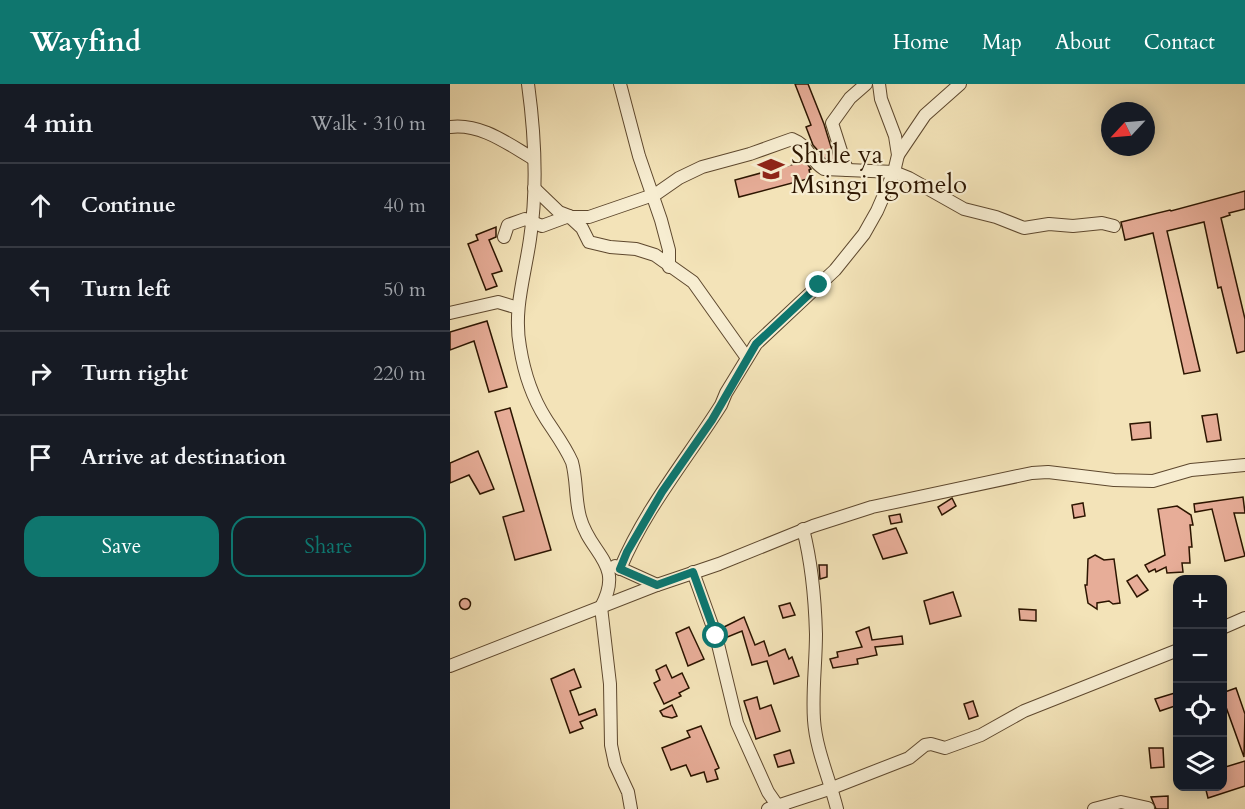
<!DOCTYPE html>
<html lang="en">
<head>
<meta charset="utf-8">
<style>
	:root { --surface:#171b24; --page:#242831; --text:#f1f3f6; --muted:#9ea1a6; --line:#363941; --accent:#0f766e }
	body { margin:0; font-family:Cardo,serif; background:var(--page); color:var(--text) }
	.controls { position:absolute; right:18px; bottom:18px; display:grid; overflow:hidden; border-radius:12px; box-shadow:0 3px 15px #0003 }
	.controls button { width:54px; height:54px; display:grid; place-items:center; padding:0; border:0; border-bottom:2px solid var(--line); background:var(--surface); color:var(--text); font:30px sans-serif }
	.compass { position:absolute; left:651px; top:18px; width:54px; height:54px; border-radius:50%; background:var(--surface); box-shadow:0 3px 15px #0003; rotate:244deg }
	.stop { position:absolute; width:18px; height:18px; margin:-14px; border:4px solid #0f766e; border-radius:50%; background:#fff }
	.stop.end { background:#0f766e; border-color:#fff; box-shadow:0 2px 6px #0008 }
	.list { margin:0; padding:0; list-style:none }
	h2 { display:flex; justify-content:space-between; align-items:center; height:78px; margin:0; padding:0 24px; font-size:26px }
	h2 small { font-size:20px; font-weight:400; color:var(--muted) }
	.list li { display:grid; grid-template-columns:39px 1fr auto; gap:18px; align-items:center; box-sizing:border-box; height:84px; padding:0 24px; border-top:2px solid var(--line) }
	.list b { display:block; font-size:22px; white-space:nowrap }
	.list em { font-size:20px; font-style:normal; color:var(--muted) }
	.actions { display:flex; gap:12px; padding:18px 24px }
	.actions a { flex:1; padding:14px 0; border:2px solid var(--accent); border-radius:18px; text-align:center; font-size:21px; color:var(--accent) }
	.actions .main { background:var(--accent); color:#fff }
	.icon { flex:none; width:33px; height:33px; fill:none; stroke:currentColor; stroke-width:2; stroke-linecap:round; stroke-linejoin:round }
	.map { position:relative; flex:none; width:795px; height:725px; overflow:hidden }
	header { display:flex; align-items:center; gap:36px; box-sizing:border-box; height:84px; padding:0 30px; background:var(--accent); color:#fff }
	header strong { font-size:28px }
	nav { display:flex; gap:33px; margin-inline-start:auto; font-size:21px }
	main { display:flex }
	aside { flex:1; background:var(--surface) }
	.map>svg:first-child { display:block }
</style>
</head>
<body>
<header>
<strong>Wayfind</strong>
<nav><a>Home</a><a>Map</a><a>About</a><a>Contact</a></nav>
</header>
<main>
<aside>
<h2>4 min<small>Walk · 310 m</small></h2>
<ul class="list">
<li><svg class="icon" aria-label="ahead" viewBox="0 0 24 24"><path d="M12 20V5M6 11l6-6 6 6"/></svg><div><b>Continue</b></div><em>40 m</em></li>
<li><svg class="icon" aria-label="left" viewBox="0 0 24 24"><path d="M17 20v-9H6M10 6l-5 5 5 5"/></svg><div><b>Turn left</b></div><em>50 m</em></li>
<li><svg class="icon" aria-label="right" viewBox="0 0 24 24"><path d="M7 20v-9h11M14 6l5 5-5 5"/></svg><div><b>Turn right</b></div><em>220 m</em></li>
<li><svg class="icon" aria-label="arrive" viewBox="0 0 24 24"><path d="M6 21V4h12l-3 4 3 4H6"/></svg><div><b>Arrive at destination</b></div></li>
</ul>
<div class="actions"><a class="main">Save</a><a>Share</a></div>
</aside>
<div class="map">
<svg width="795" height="725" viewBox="0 0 795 725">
	<rect width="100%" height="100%" fill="#f3e3b8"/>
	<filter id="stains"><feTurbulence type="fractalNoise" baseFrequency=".00333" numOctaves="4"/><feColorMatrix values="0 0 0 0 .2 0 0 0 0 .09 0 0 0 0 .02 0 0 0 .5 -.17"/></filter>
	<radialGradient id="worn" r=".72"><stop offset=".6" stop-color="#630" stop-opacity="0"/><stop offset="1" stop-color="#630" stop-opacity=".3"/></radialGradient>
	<g fill="#e7ad98" stroke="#2c1500" stroke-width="1.5">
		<polygon points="345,0 358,0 374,40 385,76 377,77 363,61 356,43 361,41"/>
		<polygon points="355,77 361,85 359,86 361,94 289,113 285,96"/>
		<polygon points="795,107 795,125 779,129 780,131 771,134 795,235 795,267 787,269 771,203 768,204 754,138 717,147 750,287 734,290 703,149 675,156 671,138 720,126 721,127"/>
		<polygon points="46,143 46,153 39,156 52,187 42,190 47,202 36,206 18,160 28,156 26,151"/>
		<polygon points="37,237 57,303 39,308 24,257 0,266 0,248"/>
		<polygon points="60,324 101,466 65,476 53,433 74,427 45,328"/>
		<polygon points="767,330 771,356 757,358 752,332"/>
		<polygon points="700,338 701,354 682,356 680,340"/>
		<polygon points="28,367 44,405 30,410 19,391 0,399 0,379"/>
		<polygon points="793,413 795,429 784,429 795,472 775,477 762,425 745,428 744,420"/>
		<polygon points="502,414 506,422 492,431 488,423"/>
		<polygon points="633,419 635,432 624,434 622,421"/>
		<polygon points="727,422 741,431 743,441 740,441 742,463 739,463 740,479 732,479 733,488 717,489 716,483 706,488 705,485 699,488 695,481 715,471 708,425"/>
		<polygon points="450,430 452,438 441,440 439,432"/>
		<polygon points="446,444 457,469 433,475 423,451"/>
		<polygon points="645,471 654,476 664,475 670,519 663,520 659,517 647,519 647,525 638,519 635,501 637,501 638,475"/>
		<polygon points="369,481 377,481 377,493 370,495"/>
		<polygon points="687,491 698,506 687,513 677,497"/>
		<polygon points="503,508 511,532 480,540 474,517"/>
		<circle cx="15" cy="520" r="5.5"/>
		<polygon points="340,519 345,531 333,534 329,522"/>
		<polygon points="569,525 586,526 586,537 570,536"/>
		<polygon points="294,533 305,561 314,557 319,572 335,565 339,575 342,573 349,592 324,600 317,577 302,581 292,547 275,554 272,544"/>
		<polygon points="239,543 254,575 238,582 226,549"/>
		<polygon points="419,543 422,556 452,552 453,560 425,563 427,571 407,575 408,580 383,584 380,575 388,573 387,568 412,563 406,548"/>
		<polygon points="216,581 222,594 232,589 239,604 229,609 231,612 214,620 204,599 210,596 206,586"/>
		<polygon points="124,585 131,603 120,607 129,631 145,625 147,631 130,638 133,644 120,649 101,595"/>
		<polygon points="786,604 795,630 794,673 772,612 772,609"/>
		<polygon points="728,608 728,621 710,627 705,615"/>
		<polygon points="307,613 310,625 321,621 330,647 306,655 294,617"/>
		<polygon points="523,617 528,632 519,635 514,620"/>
		<polygon points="222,621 227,632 222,634 213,632 210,627"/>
		<polygon points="251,642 269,684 265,686 268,695 257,698 254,688 241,692 236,681 221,686 212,664 240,653 237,647"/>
		<polygon points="699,664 713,664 714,683 701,684"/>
		<polygon points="340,666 344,679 328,683 324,671"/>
		<polygon points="795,677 795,702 758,714 755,702 772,702 772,684"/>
		<polygon points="718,712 718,725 706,725 701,713"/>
	</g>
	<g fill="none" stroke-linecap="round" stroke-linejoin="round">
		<g stroke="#5e482e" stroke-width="14">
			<g id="minor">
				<path d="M78,0C85,51 88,103 80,155C75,191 63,226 70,263C74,288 82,313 96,335C105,349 115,362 122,378C127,396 125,415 130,433C140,471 175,479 151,523L160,600L161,661L165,680L178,708L181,725"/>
				<polyline points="170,0 189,72 211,136 219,166 219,183"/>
				<path d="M0,43C31,39 58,60 84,75"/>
				<polyline points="448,71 475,31 510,0"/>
				<polyline points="397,86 382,39 400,14 416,0"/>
				<path d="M84,104L109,128L122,133H139L206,110L229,94L252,83L300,70L342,55C360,62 359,76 374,85L444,88L459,94L514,125L546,133L574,144L599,140L623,142L652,139L664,142"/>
				<polyline points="54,153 58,141 75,135 92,142 119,132 132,144 139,158 160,163 186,165 205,171 243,198 297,274"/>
				<polyline points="0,229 48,218 68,224"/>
				<path d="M353,445C362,480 365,514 366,550C366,578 362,608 364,636C366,666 380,696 387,725"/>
				<polyline points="165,482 207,501"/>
				<path d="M170,485C195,425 237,375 271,321L276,309L306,260L385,186L414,150L427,127L444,88L448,71L445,52L431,15L429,0"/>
				<polyline points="243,488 266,552 287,639 318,708 327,721 333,723"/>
				<polyline points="772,544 795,534"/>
				<polyline points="0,582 207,501 269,480 363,442 422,423 582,389 598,388 664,396 703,397 741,386 795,381"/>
				<polyline points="318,725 382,704 459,674 475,661 481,660 495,664 531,651 574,627 728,566"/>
				<polyline points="644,725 671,718 698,724"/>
			</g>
		</g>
		<use href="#minor" stroke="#f7edd1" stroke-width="12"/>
	</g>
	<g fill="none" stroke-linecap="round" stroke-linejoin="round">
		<polyline stroke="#0f766e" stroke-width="8" points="266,552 243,488 207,501 170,485 177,468 212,408 262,336 306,260 369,201"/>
	</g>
	<defs>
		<g id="school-bare" transform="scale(2.07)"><path d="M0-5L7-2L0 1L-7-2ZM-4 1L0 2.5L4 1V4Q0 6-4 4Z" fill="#8f2418" stroke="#f7edd1" stroke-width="2.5" paint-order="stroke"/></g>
	</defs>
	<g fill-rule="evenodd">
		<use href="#school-bare" x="321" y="85"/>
	</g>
	<g text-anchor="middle" stroke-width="4.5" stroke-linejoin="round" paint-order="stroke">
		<g font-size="26" fill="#2c1500" stroke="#f7edd1" text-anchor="start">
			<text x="341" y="79">Shule ya<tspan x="341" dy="30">Msingi Igomelo</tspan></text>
		</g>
	</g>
	<rect width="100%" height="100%" filter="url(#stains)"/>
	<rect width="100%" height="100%" fill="url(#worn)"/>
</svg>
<div class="controls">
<button>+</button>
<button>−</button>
<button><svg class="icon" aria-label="locate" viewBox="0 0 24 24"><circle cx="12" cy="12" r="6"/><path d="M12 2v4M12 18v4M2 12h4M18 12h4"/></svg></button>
<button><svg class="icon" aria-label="layers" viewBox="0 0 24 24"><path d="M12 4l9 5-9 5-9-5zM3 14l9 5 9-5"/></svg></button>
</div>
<svg class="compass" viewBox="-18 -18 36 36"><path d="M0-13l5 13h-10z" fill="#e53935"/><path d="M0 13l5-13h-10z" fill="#9ea1a6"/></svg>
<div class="stop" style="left:266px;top:552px"></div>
<div class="stop end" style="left:369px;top:201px"></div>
</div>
</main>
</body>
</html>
